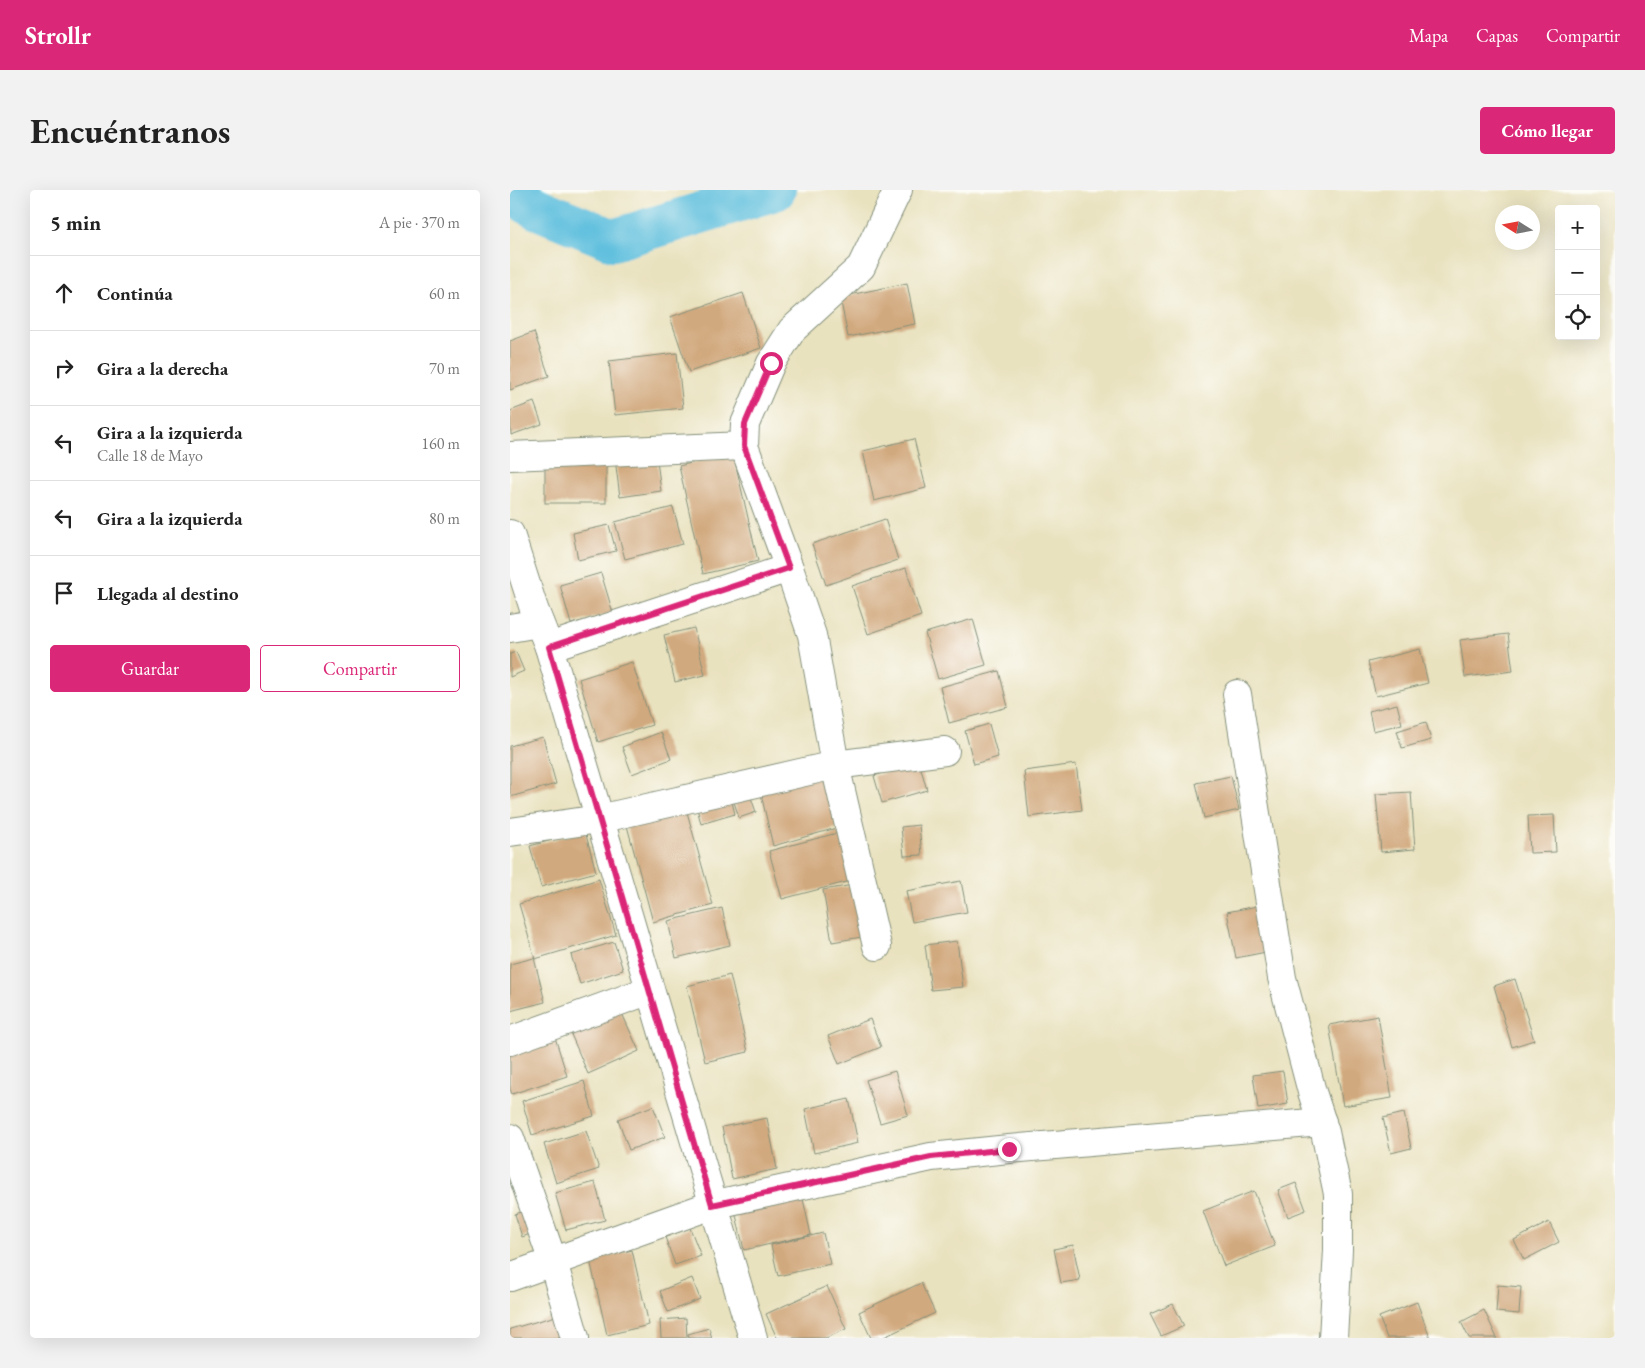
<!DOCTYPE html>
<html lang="es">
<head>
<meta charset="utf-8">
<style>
	:root { --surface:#fff; --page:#f2f2f2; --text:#222; --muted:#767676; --line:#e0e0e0; --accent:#db2777 }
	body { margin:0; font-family:"EB Garamond",serif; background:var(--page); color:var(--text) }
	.controls { position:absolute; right:15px; top:15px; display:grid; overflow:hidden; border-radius:5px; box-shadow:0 5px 20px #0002 }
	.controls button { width:45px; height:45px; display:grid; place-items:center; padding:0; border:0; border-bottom:1px solid var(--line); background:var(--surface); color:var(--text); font:25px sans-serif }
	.compass { position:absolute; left:985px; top:15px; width:45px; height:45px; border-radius:50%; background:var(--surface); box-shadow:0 5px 20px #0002; rotate:281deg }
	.stop { position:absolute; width:15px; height:15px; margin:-11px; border:4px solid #db2777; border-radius:50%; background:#fff }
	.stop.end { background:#db2777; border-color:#fff; box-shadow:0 1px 5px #0008 }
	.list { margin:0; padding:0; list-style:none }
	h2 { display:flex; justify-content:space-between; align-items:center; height:65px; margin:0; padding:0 20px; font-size:21px }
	h2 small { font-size:16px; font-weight:400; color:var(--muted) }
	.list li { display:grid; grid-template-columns:32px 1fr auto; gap:15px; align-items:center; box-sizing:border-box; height:75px; padding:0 20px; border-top:1px solid var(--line) }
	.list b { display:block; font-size:19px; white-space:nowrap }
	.list p { margin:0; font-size:16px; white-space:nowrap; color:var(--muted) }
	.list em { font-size:16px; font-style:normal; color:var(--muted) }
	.actions { display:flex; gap:10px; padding:15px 20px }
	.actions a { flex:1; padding:11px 0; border:1px solid var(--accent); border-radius:5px; text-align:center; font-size:18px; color:var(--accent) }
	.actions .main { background:var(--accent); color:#fff }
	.icon { flex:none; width:28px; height:28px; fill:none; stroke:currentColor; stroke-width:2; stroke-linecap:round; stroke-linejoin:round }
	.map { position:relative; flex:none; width:1105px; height:1148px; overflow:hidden; border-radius:5px }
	header { display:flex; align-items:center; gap:30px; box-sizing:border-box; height:70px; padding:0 25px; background:var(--accent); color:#fff }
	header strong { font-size:24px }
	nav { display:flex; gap:28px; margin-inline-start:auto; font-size:18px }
	.intro { display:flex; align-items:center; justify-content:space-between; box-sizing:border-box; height:120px; padding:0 30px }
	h1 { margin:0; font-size:35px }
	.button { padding:12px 22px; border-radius:5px; background:var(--accent); color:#fff; font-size:18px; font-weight:700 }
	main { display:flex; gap:30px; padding:0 30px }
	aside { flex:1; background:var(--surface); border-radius:5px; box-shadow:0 5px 20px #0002 }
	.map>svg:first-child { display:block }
</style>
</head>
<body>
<header>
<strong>Strollr</strong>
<nav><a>Mapa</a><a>Capas</a><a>Compartir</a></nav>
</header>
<div class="intro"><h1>Encuéntranos</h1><a class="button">Cómo llegar</a></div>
<main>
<aside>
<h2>5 min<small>A pie · 370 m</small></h2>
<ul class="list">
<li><svg class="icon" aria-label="ahead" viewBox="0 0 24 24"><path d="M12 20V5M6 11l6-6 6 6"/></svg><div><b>Continúa</b></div><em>60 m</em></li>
<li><svg class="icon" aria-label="right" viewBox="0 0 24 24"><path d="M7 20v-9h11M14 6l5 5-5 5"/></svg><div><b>Gira a la derecha</b></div><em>70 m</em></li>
<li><svg class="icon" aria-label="left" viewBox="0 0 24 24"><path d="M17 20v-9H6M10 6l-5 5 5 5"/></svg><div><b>Gira a la izquierda</b><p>Calle 18 de Mayo</p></div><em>160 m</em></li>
<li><svg class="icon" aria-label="left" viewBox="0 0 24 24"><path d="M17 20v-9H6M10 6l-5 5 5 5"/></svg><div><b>Gira a la izquierda</b></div><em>80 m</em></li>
<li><svg class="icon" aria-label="arrive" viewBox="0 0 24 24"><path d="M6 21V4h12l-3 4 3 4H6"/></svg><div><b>Llegada al destino</b></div></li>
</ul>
<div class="actions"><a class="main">Guardar</a><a>Compartir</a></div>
</aside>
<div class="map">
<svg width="1105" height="1148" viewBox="0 0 1105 1148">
	<rect width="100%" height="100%" fill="#fdfcf7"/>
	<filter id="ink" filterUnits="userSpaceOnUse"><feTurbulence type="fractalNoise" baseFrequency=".02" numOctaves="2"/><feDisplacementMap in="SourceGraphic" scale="10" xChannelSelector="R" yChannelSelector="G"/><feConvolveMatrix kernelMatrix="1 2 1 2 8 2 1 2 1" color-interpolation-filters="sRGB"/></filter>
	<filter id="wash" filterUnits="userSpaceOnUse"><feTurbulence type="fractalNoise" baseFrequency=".0096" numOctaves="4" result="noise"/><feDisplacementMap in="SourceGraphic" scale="20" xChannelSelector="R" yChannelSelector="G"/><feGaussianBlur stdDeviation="1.12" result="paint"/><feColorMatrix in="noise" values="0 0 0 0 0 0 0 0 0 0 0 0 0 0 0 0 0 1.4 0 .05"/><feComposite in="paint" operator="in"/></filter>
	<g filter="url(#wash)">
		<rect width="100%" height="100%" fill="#e9e2bf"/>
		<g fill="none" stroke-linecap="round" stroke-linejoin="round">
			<polyline stroke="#60c0de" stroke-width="42" points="0,3 26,18 103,50 265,0"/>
		</g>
		<g id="blocks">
			<g fill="#d1a97e">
				<polygon points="397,93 405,134 338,147 330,107"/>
				<polygon points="233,103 251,158 179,182 160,127"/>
				<polygon points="24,142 39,186 0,200 0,151"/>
				<polygon points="167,163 173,218 105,225 99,171"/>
				<polygon points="24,212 32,234 1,245 0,221"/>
				<polygon points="404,249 416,298 364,311 353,261"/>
				<polygon points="146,263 151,301 110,307 105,269"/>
				<polygon points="223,263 248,371 193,384 169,276"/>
				<rect x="35" y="267" width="61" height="46"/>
				<polygon points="163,317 173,354 115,369 105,332"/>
				<polygon points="375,329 388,370 316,395 302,354"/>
				<polygon points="99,335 106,361 68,370 63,343"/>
				<polygon points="396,378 411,426 358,444 342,396"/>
				<polygon points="91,383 103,423 61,434 50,395"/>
				<polygon points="463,429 476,475 428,489 415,443"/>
				<polygon points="184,438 195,485 165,492 154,445"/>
				<polygon points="998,444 1003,481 955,487 950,450"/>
				<polygon points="910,459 918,493 866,506 858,472"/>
				<polygon points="6,462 14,481 0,487 0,464"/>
				<polygon points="122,472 142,535 88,552 69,489"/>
				<polygon points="489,481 498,517 439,533 430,497"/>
				<polygon points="887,514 892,534 863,541 859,521"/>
				<polygon points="916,532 921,550 892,558 887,541"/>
				<polygon points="479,534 488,567 464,574 455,541"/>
				<polygon points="151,542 161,569 122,584 112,557"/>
				<polygon points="33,547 46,594 0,607 0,556"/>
				<polygon points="409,572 417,600 372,613 364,586"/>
				<polygon points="566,574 572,620 519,627 514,581"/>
				<polygon points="319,579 337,635 263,656 251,604"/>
				<polygon points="721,586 729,620 694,628 686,593"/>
				<polygon points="237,596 246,622 229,628 221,602"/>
				<polygon points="901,602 905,659 871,662 866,604"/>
				<polygon points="221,608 225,624 191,634 187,618"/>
				<polygon points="175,615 203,715 143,732 116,632"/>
				<polygon points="1044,625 1046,662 1020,663 1018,626"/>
				<polygon points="409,635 412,665 394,666 391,637"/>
				<polygon points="75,641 86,682 31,697 20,656"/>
				<polygon points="331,642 344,690 272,709 259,661"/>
				<polygon points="89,689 106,745 25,769 9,714"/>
				<polygon points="451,691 457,722 402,732 396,701"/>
				<polygon points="349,694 358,746 322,752 313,700"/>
				<polygon points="752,715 761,761 726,768 717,722"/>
				<polygon points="212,718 220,755 166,768 158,731"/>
				<polygon points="447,751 453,797 421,800 415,755"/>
				<polygon points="104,752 113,780 70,794 61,765"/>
				<polygon points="24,768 35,812 0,821 0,774"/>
				<polygon points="220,785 238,862 195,872 177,796"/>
				<polygon points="1005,789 1024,850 1002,857 984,796"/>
				<polygon points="110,819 129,861 78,884 60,842"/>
				<polygon points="868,826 882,908 833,916 819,835"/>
				<polygon points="360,829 371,857 329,874 318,846"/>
				<polygon points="44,844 57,886 2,904 0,899 0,859"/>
				<polygon points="385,881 398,925 370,933 356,890"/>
				<polygon points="773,881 778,914 748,919 743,885"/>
				<polygon points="74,891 84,926 22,945 12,911"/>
				<polygon points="339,909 348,953 304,963 295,919"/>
				<polygon points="143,916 155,947 119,960 108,929"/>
				<polygon points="894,923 901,958 881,963 873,928"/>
				<polygon points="257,928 267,979 222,989 212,937"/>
				<polygon points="76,941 89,979 46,993 34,954"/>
				<polygon points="85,992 95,1030 56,1040 45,1003"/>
				<polygon points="786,993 796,1020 778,1027 768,1000"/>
				<polygon points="291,1000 301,1045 234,1060 224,1016"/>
				<polygon points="744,1001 765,1056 714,1076 693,1021"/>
				<polygon points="24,1018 31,1040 12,1047 5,1024"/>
				<polygon points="1039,1032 1049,1052 1014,1070 1004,1050"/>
				<polygon points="180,1038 191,1066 165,1075 155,1047"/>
				<polygon points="313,1043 320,1074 268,1086 261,1055"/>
				<polygon points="563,1055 570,1090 551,1093 544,1059"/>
				<polygon points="122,1060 139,1135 97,1145 80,1070"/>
				<polygon points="182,1088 190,1109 158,1122 150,1101"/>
				<polygon points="411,1093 425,1123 372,1148 361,1148 349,1122"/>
				<polygon points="988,1095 1011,1097 1009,1124 986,1122"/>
				<polygon points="317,1096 336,1139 316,1148 267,1148 256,1124"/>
				<polygon points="907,1112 920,1148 877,1148 869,1127"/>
				<polygon points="663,1114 674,1136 651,1146 640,1124"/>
				<polygon points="974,1120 987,1148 959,1148 951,1132"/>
				<polygon points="46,1126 52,1148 0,1148 0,1139"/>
				<polygon points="176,1128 177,1148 151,1148 150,1130"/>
				<polygon points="199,1138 202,1148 179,1148 178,1144"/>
			</g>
		</g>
	</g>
	<g filter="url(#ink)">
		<use href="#blocks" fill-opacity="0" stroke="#84907a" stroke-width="1"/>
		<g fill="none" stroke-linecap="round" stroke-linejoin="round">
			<g stroke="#84907a" stroke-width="30">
				<g id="street">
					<polyline points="0,266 234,256"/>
					<polyline points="0,344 24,419 39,457 243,1148"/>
					<polyline points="279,378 302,445 325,575 367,756"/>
					<polyline points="0,438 29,433"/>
					<polyline points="39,457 279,378 234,256 235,234 261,173 282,140 351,77 388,0"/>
					<polyline points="727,504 772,788 802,902 815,942 828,1004 828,1060 823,1148"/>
					<polyline points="0,642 89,629 325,575 435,561"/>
					<polyline points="0,851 140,800"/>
					<polyline points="0,948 43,1072 65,1148"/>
					<polyline points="0,1087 202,1015 421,967 499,959 812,932"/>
				</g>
			</g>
			<use href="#street" stroke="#fff" stroke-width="28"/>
		</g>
	</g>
	<g fill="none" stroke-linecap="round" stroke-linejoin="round" filter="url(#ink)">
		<polyline stroke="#db2777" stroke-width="6" points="261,173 235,234 234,256 279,378 39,457 202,1015 421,967 499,959"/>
	</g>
</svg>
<div class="controls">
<button>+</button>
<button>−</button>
<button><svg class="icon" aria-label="locate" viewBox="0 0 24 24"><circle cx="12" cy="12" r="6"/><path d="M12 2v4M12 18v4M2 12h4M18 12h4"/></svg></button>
</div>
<svg class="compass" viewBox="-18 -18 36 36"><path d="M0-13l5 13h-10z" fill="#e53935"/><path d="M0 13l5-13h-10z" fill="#767676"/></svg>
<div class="stop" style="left:261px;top:173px"></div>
<div class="stop end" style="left:499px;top:959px"></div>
</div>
</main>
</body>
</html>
